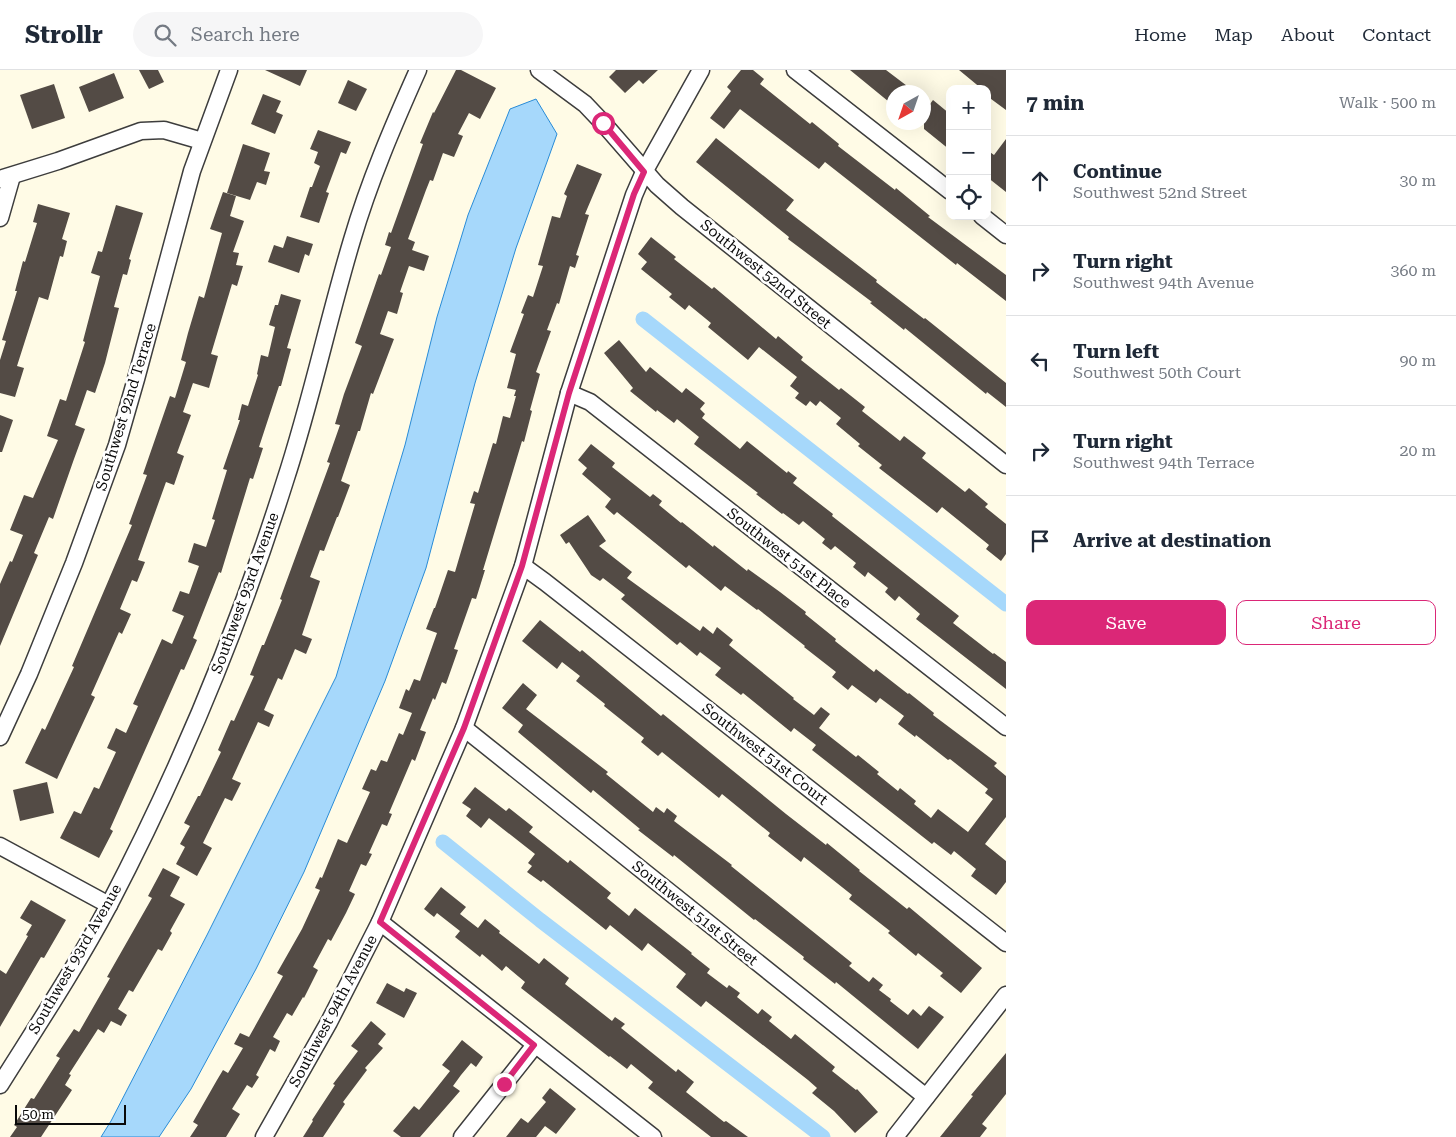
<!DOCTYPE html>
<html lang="en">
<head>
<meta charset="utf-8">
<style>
	:root { --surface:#fff; --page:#f6f6f7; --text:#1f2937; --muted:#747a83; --line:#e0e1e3; --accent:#db2777 }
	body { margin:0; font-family:"Roboto Serif",serif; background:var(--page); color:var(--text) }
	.controls { position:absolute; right:15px; top:15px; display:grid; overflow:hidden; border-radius:10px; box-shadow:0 5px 20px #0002 }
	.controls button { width:45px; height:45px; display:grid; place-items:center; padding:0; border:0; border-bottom:1px solid var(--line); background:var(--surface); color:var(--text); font:25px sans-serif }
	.compass { position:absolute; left:886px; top:15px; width:45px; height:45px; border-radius:50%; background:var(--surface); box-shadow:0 5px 20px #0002; rotate:220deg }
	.scale { position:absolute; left:15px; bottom:12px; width:111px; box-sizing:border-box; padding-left:5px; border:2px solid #0a0a0a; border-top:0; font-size:14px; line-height:18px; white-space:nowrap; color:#0a0a0a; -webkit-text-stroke:4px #fff; paint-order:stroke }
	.stop { position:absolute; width:15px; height:15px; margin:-11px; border:4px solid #db2777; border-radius:50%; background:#fff }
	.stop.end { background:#db2777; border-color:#fff; box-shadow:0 1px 5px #0008 }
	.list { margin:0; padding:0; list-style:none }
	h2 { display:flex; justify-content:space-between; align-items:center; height:65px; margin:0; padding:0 20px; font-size:21px }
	h2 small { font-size:16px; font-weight:400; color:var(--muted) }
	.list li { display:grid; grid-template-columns:32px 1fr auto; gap:15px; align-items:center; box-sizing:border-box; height:90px; padding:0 20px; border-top:1px solid var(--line) }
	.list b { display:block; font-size:19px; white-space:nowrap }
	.list p { margin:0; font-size:16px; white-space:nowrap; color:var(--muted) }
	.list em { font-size:16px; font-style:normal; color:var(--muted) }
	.actions { display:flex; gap:10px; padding:15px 20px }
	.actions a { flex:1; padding:11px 0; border:1px solid var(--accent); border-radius:10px; text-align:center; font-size:18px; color:var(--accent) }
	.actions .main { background:var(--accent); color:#fff }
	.icon { flex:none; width:28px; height:28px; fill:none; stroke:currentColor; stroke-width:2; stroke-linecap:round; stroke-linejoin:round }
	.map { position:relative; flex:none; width:1006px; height:1067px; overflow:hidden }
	header { display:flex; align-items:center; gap:30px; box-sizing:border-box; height:70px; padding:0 25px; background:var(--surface); border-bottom:1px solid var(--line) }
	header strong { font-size:24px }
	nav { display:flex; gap:28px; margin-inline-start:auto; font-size:18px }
	.search { width:350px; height:45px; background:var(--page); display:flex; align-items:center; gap:12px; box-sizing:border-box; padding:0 18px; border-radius:28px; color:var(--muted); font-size:19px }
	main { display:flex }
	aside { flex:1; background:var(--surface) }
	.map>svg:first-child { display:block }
</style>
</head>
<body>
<header>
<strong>Strollr</strong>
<div class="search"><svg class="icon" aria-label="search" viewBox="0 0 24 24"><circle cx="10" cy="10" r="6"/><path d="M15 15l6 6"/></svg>Search here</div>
<nav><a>Home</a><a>Map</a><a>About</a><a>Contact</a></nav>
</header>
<main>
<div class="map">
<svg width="1006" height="1067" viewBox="0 0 1006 1067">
	<rect width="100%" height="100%" fill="#fffbe6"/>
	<polygon fill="#a6d8fb" stroke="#288bd7" points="536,29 557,64 516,178 475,313 426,498 385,611 304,802 256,899 191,1019 159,1067 101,1067 111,1051 207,865 336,607 405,375 437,247 468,145 510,39"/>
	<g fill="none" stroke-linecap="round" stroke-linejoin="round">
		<g stroke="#a6d8fb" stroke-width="15">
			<polyline points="643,249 1006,534"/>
			<polyline points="443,772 540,850 823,1067"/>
		</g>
	</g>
	<g fill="#534b45">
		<polygon points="139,0 158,0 164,12 149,19"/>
		<polygon points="265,0 307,0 300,16"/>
		<polygon points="456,0 461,0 496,18 480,49 469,43 458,64 463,66 454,87 443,83 433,111 430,110 426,120 408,169 415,172 412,180 429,186 424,201 409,196 400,222 403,223 397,244 388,241 380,264 394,269 373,324 371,323 360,361 358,361 341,411 350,415 338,447 337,447 324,481 320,480 310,507 320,511 302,565 312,569 306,584 295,579 282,610 278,608 264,640 274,645 269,657 258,652 232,709 241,713 232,731 225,728 203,773 212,778 197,806 176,794 185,777 180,774 190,756 184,753 198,726 200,726 221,682 218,680 231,650 234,651 254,606 250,605 262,575 264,575 282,530 280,529 330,393 327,392 340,355 335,354 344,324 362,276 355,273 379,204 381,205 391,177 385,175 389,162 391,163 423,74 420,73 433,42 434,43"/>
		<polygon points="616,0 658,0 643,14 639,10 625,23 609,7"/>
		<polygon points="741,0 753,0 764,9 760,14 810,54 812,52 839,74 838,76 895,120 896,118 930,146 928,147 1006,205 1006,231 957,193 956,195 825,92 819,99 740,39 724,59 710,48 731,21 727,17"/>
		<polygon points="850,0 886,0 915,22 894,22 894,36"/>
		<polygon points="959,0 1006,0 1006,40 987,26 987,19 982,19"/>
		<polygon points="114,3 124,28 89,42 79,17"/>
		<polygon points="348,10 367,19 356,41 338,33"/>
		<polygon points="54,14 65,48 32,59 20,25"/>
		<polygon points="263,24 281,31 276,42 283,45 275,64 251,54"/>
		<polygon points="924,29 930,34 933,30 950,44 950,80 924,59"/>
		<polygon points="318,60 351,72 346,84 341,82 326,122 329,123 319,153 300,147 310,117 312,117 320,96 314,93 318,82 310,79"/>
		<polygon points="716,68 794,130 786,140 877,210 876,212 924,249 925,248 1006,313 1006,337 987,322 986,324 905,258 904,260 870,233 872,232 788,169 789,167 696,92"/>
		<polygon points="1006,69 1006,122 987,107 987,80 994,85"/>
		<polygon points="243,74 270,83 264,101 270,102 266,115 257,112 250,130 227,123"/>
		<polygon points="577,94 602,104 585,144 589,145 576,185 579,186 575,198 570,196 559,234 557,233 547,260 551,261 536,302 540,304 530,340 532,341 524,372 522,371 510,411 483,500 485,500 476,529 472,528 454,579 458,580 446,614 442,612 435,630 433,628 420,660 426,662 415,691 412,689 389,743 392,744 387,756 382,754 369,783 372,784 366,796 361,794 349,821 355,824 346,843 331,871 328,869 313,897 318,900 304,928 303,927 292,946 287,943 273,967 280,971 275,982 270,979 256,1005 259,1007 252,1018 247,1015 232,1039 240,1044 226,1067 190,1067 198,1055 193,1052 217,1010 223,1000 228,1003 243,978 234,974 240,963 249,967 283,906 277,903 302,859 320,820 315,818 320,807 322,808 338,769 347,773 370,722 362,719 371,699 376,701 381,690 387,692 399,663 403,665 412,643 399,638 406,619 409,621 414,609 420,611 437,563 426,559 434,538 435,538 448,500 455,502 475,434 470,433 474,421 478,423 493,373 496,374 503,346 510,348 516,326 514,326 516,320 507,318 516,284 510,282 524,244 521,243 528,225 533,227 543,196 538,195 552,146 560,148 567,126 564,124"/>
		<polygon points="223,122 236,126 230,146 244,151 233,182 239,183 236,195 243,196 237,216 232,214 211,284 218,286 209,318 193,313 183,342 191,345 177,383 184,386 174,415 166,412 138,490 145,492 137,512 132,510 120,539 131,544 122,564 119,562 91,625 95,627 57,709 25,693 42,658 45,660 74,597 72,596 132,455 129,454 147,405 143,404 170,326 175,328 186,292 181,290 188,263 199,226 204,228 222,163 210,159"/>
		<polygon points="38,134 70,143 62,169 67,171 63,187 60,186 48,230 39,227 17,296 24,298 15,327 0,323 0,290 6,271 2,270 17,221 15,221 23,191 25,192 37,153 33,152"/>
		<polygon points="116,135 143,143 129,189 131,190 127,205 123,204 114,237 119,238 105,293 95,323 87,320 75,355 85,359 74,389 53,449 49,447 34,483 38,485 0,576 0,514 10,491 12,492 23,465 10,460 24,425 33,428 58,370 47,366 60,329 66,331 85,272 83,271 100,206 91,203 98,181 102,182"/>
		<polygon points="287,166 313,174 309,186 305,184 299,203 268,192 274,175 283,178"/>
		<polygon points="651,167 676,187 674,189 712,219 714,217 776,269 778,266 803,287 801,290 839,320 841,318 865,337 862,341 900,371 904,366 926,383 922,388 965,422 969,418 988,434 985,437 1006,454 1006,484 1001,491 986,479 989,475 942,437 937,443 879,398 882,395 858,376 860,374 836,354 841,348 820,331 816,336 810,331 806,336 795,328 799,323 790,316 797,307 759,277 748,290 708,257 711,253 689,235 685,240 669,227 672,224 641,199 647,192 638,184"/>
		<polygon points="281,224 301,230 287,278 291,279 281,316 279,316 259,377 263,378 253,409 250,408 221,503 219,502 193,568 197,570 184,600 181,599 110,759 113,761 99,788 60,768 74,741 81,744 94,717 99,719 116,682 107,678 116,658 126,663 138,636 133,634 162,569 172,574 184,546 172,541 180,521 189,524 199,496 188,492 194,473 206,477 215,450 212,449 227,400 223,399 240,350 238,350 242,334 248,336 258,305 257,304 261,285 268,287 275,257 269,255 275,235 278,235"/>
		<polygon points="619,270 646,302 650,297 682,323 686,318 705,333 700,339 705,344 702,348 740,379 747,371 787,403 788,401 797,408 793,413 833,444 832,446 959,546 953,553 993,584 994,583 1006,592 1006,619 916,549 920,544 899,526 895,531 885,522 888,518 868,502 865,507 853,497 856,493 835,476 831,480 822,473 825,469 803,451 799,455 783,443 782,444 756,424 758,423 694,374 699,367 677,349 674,353 657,340 656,342 630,321 633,318 604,283"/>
		<polygon points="0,345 13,350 2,382 0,382"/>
		<polygon points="591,374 615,393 612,397 650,427 653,424 662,431 659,435 681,453 682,452 713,477 714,475 747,501 748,499 780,522 806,542 805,544 836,569 835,571 874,602 876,599 908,624 909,623 934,643 933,645 997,693 994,696 1006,706 1006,747 985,774 1006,791 1006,812 996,825 971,806 976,799 954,781 951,785 934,772 932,774 812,680 816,675 794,658 791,662 743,623 741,625 715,605 721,598 700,582 697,586 680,572 677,575 621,529 625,525 603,508 600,511 591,505 569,472 566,474 560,465 588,445 606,471 599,476 632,502 627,508 700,561 703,556 713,564 717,557 733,570 729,575 794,628 793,629 814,645 821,637 830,644 819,658 856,687 858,685 879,702 877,704 898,721 900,718 916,731 914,734 931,748 938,739 968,762 993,729 985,723 988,719 950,689 948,690 916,665 915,667 898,654 904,646 880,628 876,633 852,615 848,620 832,607 836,602 804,577 805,576 758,539 757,540 725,516 721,521 689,495 686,498 617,442 614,445 605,437 611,429 582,404 587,398 578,390"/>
		<polygon points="540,550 580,582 582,580 661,646 663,644 786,744 826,775 827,773 860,800 859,801 907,839 909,837 982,898 961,923 940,906 943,903 918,883 916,886 888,863 890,861 849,829 852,825 804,787 801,792 768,766 770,763 722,724 719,728 662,682 658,686 641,672 644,668 604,636 605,634 576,611 580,606 562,592 557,599 522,571"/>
		<polygon points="523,613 537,625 526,639 608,702 606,704 653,742 656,737 664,743 667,738 677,746 674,751 732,795 731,796 852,893 849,896 869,912 873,907 883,915 879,920 891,929 890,931 908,945 913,939 921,946 929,936 944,947 918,979 836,912 835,914 803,889 804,887 755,849 754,850 674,785 673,787 638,760 640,759 593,720 591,723 518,662 523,655 502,638"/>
		<polygon points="47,712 54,743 20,751 13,720"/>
		<polygon points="475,717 506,741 509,738 533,757 529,762 568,793 570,790 611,823 607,828 629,846 635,838 692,883 691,884 710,899 707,903 727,918 729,915 740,923 737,927 758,944 762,939 772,947 769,951 791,969 795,964 835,997 832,1001 856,1020 857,1019 878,1042 855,1063 834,1041 812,1023 817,1018 808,1010 706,931 701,937 676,917 686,904 648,873 642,881 610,855 606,860 543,810 541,812 527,802 532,796 528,793 535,784 489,748 481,758 466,746 471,739 462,733"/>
		<polygon points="163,798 180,807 170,826 185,834 170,861 172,863 162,881 158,879 133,922 129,920 118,939 127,945 121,956 111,951 104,963 98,959 69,1004 71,1005 65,1015 72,1020 41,1067 10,1067 17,1057 14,1055 31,1028 34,1029 60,988 56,986 74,959 79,962 110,908 107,907 152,828 148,826"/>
		<polygon points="441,817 466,837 460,844 478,858 485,849 500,861 499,863 539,894 544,888 569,908 565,914 612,951 615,947 625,954 621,958 676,1002 678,999 694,1012 686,1022 724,1052 726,1051 748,1067 711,1067 648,1018 653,1012 631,994 627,999 610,986 609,987 521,918 525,912 506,896 502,901 482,884 480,887 455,867 460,861 437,843 434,847 424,839"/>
		<polygon points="31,830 66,850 44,888 41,887 0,957 0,900 6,904 28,866 26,865 32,855 20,848"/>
		<polygon points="387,913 404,922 406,918 417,923 404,948 376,933"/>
		<polygon points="371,951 386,964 378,974 383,978 365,998 367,1000 343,1032 345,1034 323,1067 303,1067 313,1051 312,1050 335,1015 333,1014 358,981 351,976"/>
		<polygon points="462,970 483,987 476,997 471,993 461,1005 453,1016 460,1021 420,1067 401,1067 393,1061 414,1036 419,1040 450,1001 442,995"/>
		<polygon points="1006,983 1006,1024 982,1054 987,1058 980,1067 940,1067 973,1026 971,1025"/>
		<polygon points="550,1018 576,1039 556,1064 545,1056 536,1067 506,1067 521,1048 528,1053 546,1032 542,1028"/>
	</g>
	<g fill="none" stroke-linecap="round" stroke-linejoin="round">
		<g stroke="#3d3d3d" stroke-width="19">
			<g id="minor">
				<polyline points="539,0 585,34 603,53 657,115 682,137 1006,395"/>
				<polyline points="795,0 950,121"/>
				<polyline points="0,109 58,91 141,61 164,60 202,71"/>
				<polyline points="982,146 1006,165"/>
				<polyline points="0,148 12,106"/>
				<polyline points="569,323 590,332 1006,657"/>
				<polyline points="523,496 545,512 1006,873"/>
				<polyline points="464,658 926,1027"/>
				<polyline points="0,667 29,604 74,493 117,375 136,309 192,101 229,0"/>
				<polyline points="0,776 109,835"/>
				<polyline points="380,852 653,1067"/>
				<path d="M0,1015C37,956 76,897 109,835C180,699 239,557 285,411C311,332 328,250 352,170C369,112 393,56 418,0"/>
				<polyline points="264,1067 329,952 380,852 464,658 523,496 569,323 634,125 644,102 701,0"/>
				<polyline points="462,1067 535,975"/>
				<polyline points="895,1067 1006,925"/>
			</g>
		</g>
		<use href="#minor" stroke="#fff" stroke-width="16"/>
	</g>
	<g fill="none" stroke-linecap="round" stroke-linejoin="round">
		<polyline stroke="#db2777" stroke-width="6" points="504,1014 534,975 380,852 464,658 522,496 569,323 634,124 644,102 603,53"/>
	</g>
	<g text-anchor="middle" stroke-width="5" stroke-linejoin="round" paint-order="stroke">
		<g font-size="15" fill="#0a0a0a" stroke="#fff">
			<text transform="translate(766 204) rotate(39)" y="5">Southwest 52nd Street</text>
			<text transform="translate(126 337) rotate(-73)" y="5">Southwest 92nd Terrace</text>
			<text transform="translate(789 488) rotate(38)" y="5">Southwest 51st Place</text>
			<text transform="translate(245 523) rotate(-70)" y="5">Southwest 93rd Avenue</text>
			<text transform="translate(765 684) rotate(38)" y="5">Southwest 51st Court</text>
			<text transform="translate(695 843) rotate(39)" y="5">Southwest 51st Street</text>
			<text transform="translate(75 889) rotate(-60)" y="5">Southwest 93rd Avenue</text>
			<text transform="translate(333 941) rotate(-62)" y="5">Southwest 94th Avenue</text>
		</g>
	</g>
</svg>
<div class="controls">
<button>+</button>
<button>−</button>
<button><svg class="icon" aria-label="locate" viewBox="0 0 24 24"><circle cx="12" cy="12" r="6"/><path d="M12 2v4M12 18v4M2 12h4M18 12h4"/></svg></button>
</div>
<svg class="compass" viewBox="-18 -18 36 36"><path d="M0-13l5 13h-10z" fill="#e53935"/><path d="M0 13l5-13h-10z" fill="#747a83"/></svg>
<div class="scale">50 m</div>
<div class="stop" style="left:603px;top:53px"></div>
<div class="stop end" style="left:504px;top:1014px"></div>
</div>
<aside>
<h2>7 min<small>Walk · 500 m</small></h2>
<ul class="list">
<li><svg class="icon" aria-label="ahead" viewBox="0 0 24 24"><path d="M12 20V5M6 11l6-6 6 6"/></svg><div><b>Continue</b><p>Southwest 52nd Street</p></div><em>30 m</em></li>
<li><svg class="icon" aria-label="right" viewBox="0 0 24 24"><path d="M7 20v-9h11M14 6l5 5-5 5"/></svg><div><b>Turn right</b><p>Southwest 94th Avenue</p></div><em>360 m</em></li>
<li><svg class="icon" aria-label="left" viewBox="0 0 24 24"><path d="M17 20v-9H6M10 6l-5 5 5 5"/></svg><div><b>Turn left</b><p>Southwest 50th Court</p></div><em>90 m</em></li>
<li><svg class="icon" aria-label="right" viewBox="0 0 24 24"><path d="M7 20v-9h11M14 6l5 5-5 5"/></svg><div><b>Turn right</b><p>Southwest 94th Terrace</p></div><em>20 m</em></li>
<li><svg class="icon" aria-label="arrive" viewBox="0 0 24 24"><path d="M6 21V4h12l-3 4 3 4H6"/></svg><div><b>Arrive at destination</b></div></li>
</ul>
<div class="actions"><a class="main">Save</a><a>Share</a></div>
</aside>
</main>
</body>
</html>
